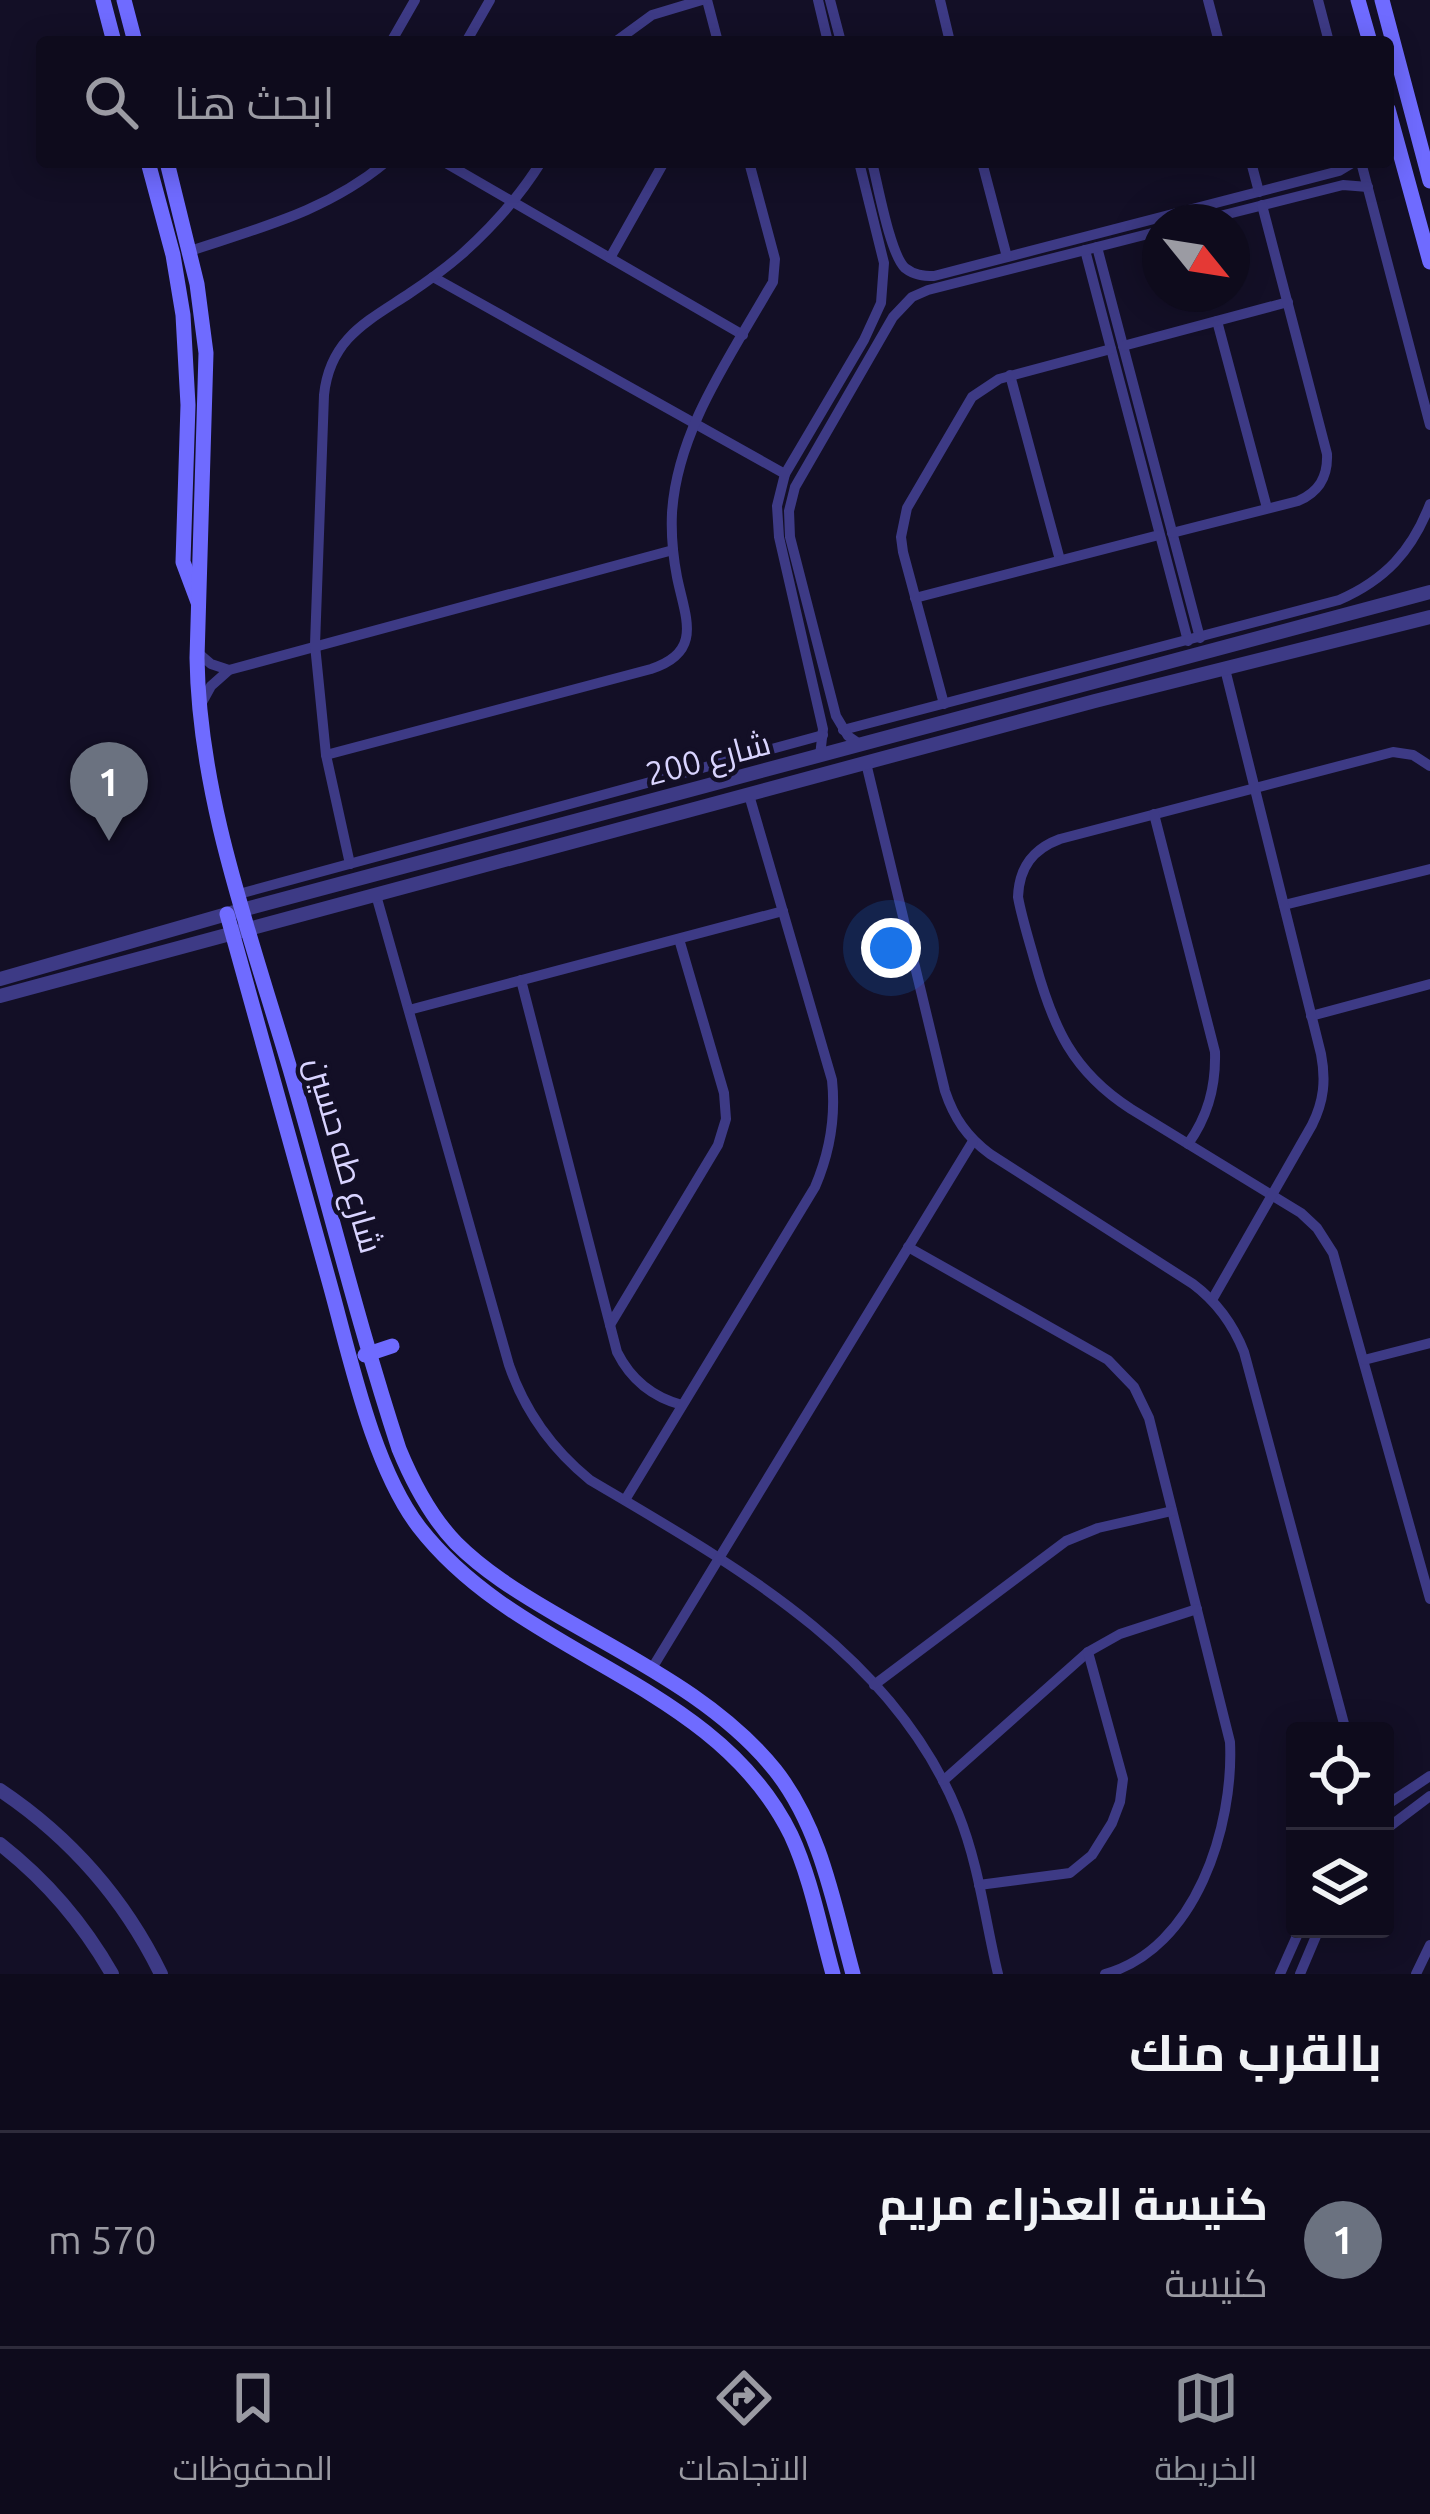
<!DOCTYPE html>
<html lang="ar">
<head>
<meta charset="utf-8">
<style>
	:root { --surface:#0e0b1c; --page:#1c1929; --text:#f1f3f6; --muted:#9b9ba3; --line:#2e2b3b; --accent:#8c9099 }
	body { margin:0; font-family:Ubuntu,Cairo,sans-serif; background:var(--page); color:var(--text); direction:rtl }
	.controls { position:absolute; right:36px; bottom:36px; display:grid; overflow:hidden; border-radius:12px; box-shadow:0 6px 30px #0003 }
	.controls button { width:108px; height:108px; display:grid; place-items:center; padding:0; border:0; border-bottom:3px solid var(--line); background:var(--surface); color:var(--text); font:60px sans-serif }
	.compass { position:absolute; left:1142px; top:204px; width:108px; height:108px; border-radius:50%; background:var(--surface); box-shadow:0 6px 30px #0003; rotate:120deg }
	.you { position:absolute; left:891px; top:948px; width:42px; height:42px; margin:-30px; border:9px solid #fff; border-radius:50%; background:#1a73e8; box-shadow:0 0 0 18px #1a73e833 }
	.badge { display:grid; place-items:center; width:78px; height:78px; border-radius:50%; background:var(--accent); color:#fff; font-size:39px; font-weight:700 }
	.pin { position:absolute; translate:-50% -99px; filter:drop-shadow(0 3px 6px #0008) }
	.pin::after { content:''; position:absolute; top:63px; width:42px; height:36px; background:inherit; clip-path:polygon(0 0,100% 0,50% 100%) }
	.list { margin:0; padding:0; list-style:none }
	h2 { display:flex; justify-content:space-between; align-items:center; height:156px; margin:0; padding:0 48px; font-size:51px }
	h2 small { font-size:39px; font-weight:400; color:var(--muted) }
	.list li { display:grid; grid-template-columns:78px 1fr auto; gap:36px; align-items:center; box-sizing:border-box; height:216px; padding:0 48px; border-top:3px solid var(--line) }
	.list b { display:block; font-size:45px; white-space:nowrap }
	.list p { margin:0; font-size:39px; white-space:nowrap; color:var(--muted) }
	.list em { font-size:39px; font-style:normal; color:var(--muted) }
	.icon { flex:none; width:66px; height:66px; fill:none; stroke:currentColor; stroke-width:2; stroke-linecap:round; stroke-linejoin:round }
	.map { position:relative; flex:none; width:1430px; height:1974px; overflow:hidden; direction:ltr }
	.search { position:absolute; background:var(--surface); box-shadow:0 6px 30px #0003; left:36px; right:36px; top:36px; height:132px; display:flex; align-items:center; gap:30px; box-sizing:border-box; padding:0 42px; border-radius:12px; color:var(--muted); font-size:45px }
	.sheet { height:372px; background:var(--surface) }
	nav { display:flex; justify-content:space-around; align-items:center; box-sizing:border-box; height:168px; border-top:3px solid var(--line); background:var(--surface); font-size:33px; color:var(--muted) }
	nav a { display:grid; justify-items:center; gap:6px }
	nav .on { color:var(--accent) }
	.map>svg:first-child { display:block }
</style>
</head>
<body>
<div class="map">
<svg width="1430" height="1974" viewBox="0 0 1430 1974">
	<rect width="100%" height="100%" fill="#130f26"/>
	<g fill="none" stroke-linecap="round" stroke-linejoin="round">
		<g stroke="#3d3a85" stroke-width="10">
			<polyline points="707,0 718,42"/>
			<polyline points="818,0 828,42"/>
			<polyline points="830,0 841,42"/>
			<polyline points="940,0 950,42"/>
			<polyline points="1208,0 1219,42"/>
			<polyline points="1318,0 1329,42"/>
			<polyline points="391,42 415,0"/>
			<polyline points="466,42 490,0"/>
			<polyline points="615,42 652,15 702,0"/>
			<polyline points="444,162 743,335"/>
			<path d="M872,162C878,185 890,254 905,268C914,275 923,276 934,276L1339,171L1354,162"/>
			<polyline points="982,162 1007,257"/>
			<polyline points="1251,162 1259,192"/>
			<polyline points="1361,162 1430,425"/>
			<polyline points="1196,222 1343,185 1368,187"/>
			<polyline points="1097,247 1200,638"/>
			<polyline points="1085,250 1188,641"/>
			<path d="M190,251C262,227 327,211 386,162"/>
			<polyline points="610,258 664,162"/>
			<polyline points="433,277 785,474"/>
			<polyline points="1217,321 1267,508"/>
			<polyline points="1123,346 1288,302"/>
			<polyline points="1010,375 1060,560"/>
			<path d="M1172,533L1298,501C1319,492 1328,477 1327,454L1262,205"/>
			<polyline points="915,598 1159,535"/>
			<polyline points="197,652 211,664 229,670"/>
			<polyline points="944,704 903,552 901,537 907,508 972,397 999,379 1111,349"/>
			<polyline points="200,706 211,686 229,670 673,550"/>
			<path d="M843,730L1339,600C1385,580 1412,551 1430,504"/>
			<polyline points="861,745 848,736 836,716 790,537 789,511 795,487 893,317 912,297 928,290 1160,231"/>
			<path d="M326,755L651,669C704,652 685,617 677,577C673,556 671,534 672,513C677,432 728,360 767,292L773,282L775,259L749,162"/>
			<polyline points="820,756 823,729 779,537 777,506 785,474 864,340 881,303 884,263 859,162"/>
			<path d="M866,763L945,1091C954,1118 967,1137 990,1154L1193,1284C1217,1302 1233,1324 1244,1352L1346,1731"/>
			<path d="M1430,766L1413,755L1393,752L1060,839C1033,849 1019,867 1018,897C1022,919 1029,940 1035,962C1053,1027 1072,1071 1131,1109L1301,1213L1317,1228L1333,1253L1430,1599"/>
			<path d="M1154,814L1215,1052C1216,1087 1208,1116 1188,1144"/>
			<path d="M350,864L326,755L315,645L324,395C330,338 368,321 410,293C428,281 446,268 462,254C492,227 520,196 541,162"/>
			<polyline points="239,894 823,735"/>
			<path d="M376,895L509,1365C525,1412 552,1449 590,1480C732,1564 893,1652 958,1813C979,1865 985,1920 998,1974"/>
			<polyline points="1284,905 1430,869"/>
			<path d="M521,980L617,1352C631,1380 652,1397 682,1405"/>
			<polyline points="409,1010 783,911"/>
			<polyline points="1311,1016 1430,984"/>
			<path d="M908,1247L1108,1360L1134,1387L1149,1418L1230,1742C1234,1826 1196,1949 1105,1974"/>
			<path d="M1212,1300L1312,1125C1324,1101 1326,1080 1321,1054L1225,669"/>
			<polyline points="610,1325 718,1145 726,1119 724,1093 679,939"/>
			<polyline points="1364,1360 1430,1343"/>
			<path d="M625,1500L815,1187C830,1152 836,1118 832,1080L749,795"/>
			<polyline points="651,1670 973,1141"/>
			<polyline points="874,1685 1066,1541 1098,1528 1172,1511"/>
			<polyline points="943,1781 1088,1652 1120,1634 1197,1609"/>
			<polyline points="1385,1806 1430,1776"/>
			<polyline points="1385,1830 1430,1796"/>
			<polyline points="979,1885 1070,1873 1092,1855 1112,1823 1120,1802 1123,1779 1088,1652"/>
			<polyline points="1280,1974 1300,1929"/>
			<polyline points="1300,1974 1319,1929"/>
			<polyline points="1416,1974 1430,1945"/>
		</g>
		<g stroke="#3d3a85" stroke-width="14">
			<polyline points="0,979 227,914 1430,592"/>
			<polyline points="0,996 1095,701 1430,617"/>
			<path d="M0,1790C70,1837 124,1898 161,1974"/>
			<path d="M0,1844C46,1880 83,1923 112,1974"/>
		</g>
		<g stroke="#6f6bff" stroke-width="15">
			<polyline points="103,0 114,42"/>
			<polyline points="124,0 135,42"/>
			<polyline points="1358,0 1370,42"/>
			<polyline points="1382,0 1430,181"/>
			<polyline points="1388,109 1430,262"/>
			<polyline points="148,162 173,255 183,315 188,405 183,562 198,602"/>
			<path d="M167,162L197,284L206,353L197,658C199,798 251,936 290,1069C327,1196 358,1324 399,1449C413,1483 430,1516 456,1543C484,1571 518,1592 552,1612C630,1658 718,1699 775,1770C821,1828 834,1905 853,1974"/>
			<path d="M227,914C260,1037 295,1159 329,1281C350,1356 372,1465 419,1527C520,1658 715,1680 791,1835C811,1878 820,1928 833,1974"/>
			<polyline points="365,1355 392,1346"/>
		</g>
	</g>
	<g text-anchor="middle" stroke-width="9" stroke-linejoin="round" paint-order="stroke">
		<g font-size="33" fill="#d9d4ff" stroke="#130f26">
			<text transform="translate(708 758) rotate(-15)" y="12">شارع 200</text>
			<text transform="translate(345 1155) rotate(74)" y="12">شارع طه حسين</text>
		</g>
	</g>
</svg>
<div class="controls">
<button><svg class="icon" aria-label="locate" viewBox="0 0 24 24"><circle cx="12" cy="12" r="6"/><path d="M12 2v4M12 18v4M2 12h4M18 12h4"/></svg></button>
<button><svg class="icon" aria-label="layers" viewBox="0 0 24 24"><path d="M12 4l9 5-9 5-9-5zM3 14l9 5 9-5"/></svg></button>
</div>
<svg class="compass" viewBox="-18 -18 36 36"><path d="M0-13l5 13h-10z" fill="#e53935"/><path d="M0 13l5-13h-10z" fill="#9b9ba3"/></svg>
<div class="you"></div>
<div class="pin badge" style="left:109px;top:841px;background:#6b7280">1</div>
<div class="search"><svg class="icon" aria-label="search" viewBox="0 0 24 24"><circle cx="10" cy="10" r="6"/><path d="M15 15l6 6"/></svg>ابحث هنا</div>
</div>
<section class="sheet">
<h2>بالقرب منك<small></small></h2>
<ul class="list">
<li><span class="badge" style="background:#6b7280">1</span><div><b>كنيسة العذراء مريم</b><p>كنيسة</p></div><em>570 m</em></li>
</ul>
</section>
<nav>
<a class="on"><svg class="icon" aria-label="map" viewBox="0 0 24 24"><path d="M3 6l6-2 6 2 6-2v14l-6 2-6-2-6 2zM9 4v14M15 6v14"/></svg>الخريطة</a>
<a><svg class="icon" aria-label="directions" viewBox="0 0 24 24"><path d="M12 3l9 9-9 9-9-9zM9 14v-3h6M13 9l2 2-2 2"/></svg>الاتجاهات</a>
<a><svg class="icon" aria-label="saved" viewBox="0 0 24 24"><path d="M7 4h10v16l-5-4-5 4z"/></svg>المحفوظات</a>
</nav>
</body>
</html>
